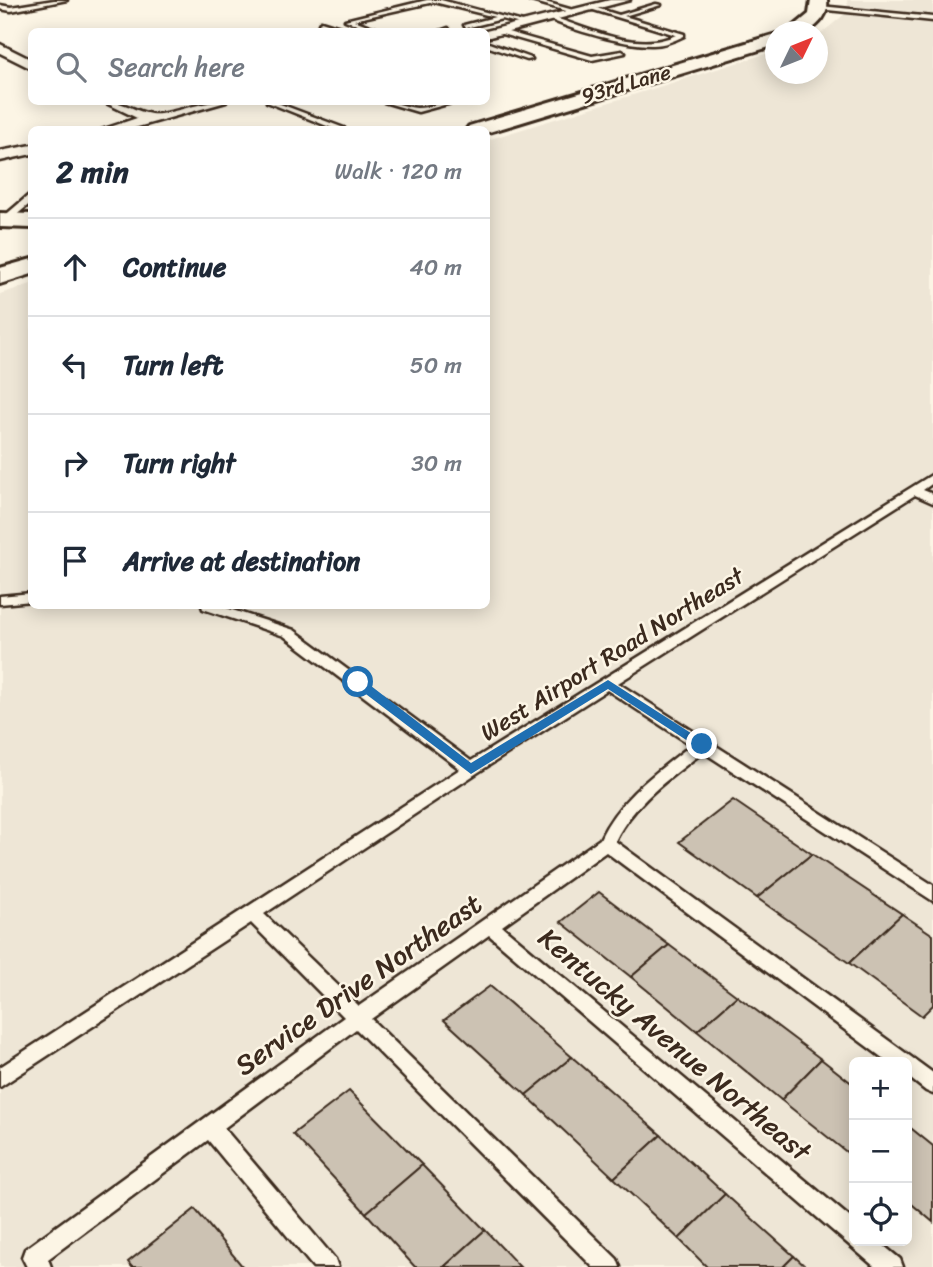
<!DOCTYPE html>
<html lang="en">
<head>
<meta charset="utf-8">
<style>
	:root { --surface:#fff; --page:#f2f2f3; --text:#1f2937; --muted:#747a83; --line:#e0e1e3 }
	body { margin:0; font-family:Sriracha,sans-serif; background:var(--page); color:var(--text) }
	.controls { position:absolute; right:21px; bottom:21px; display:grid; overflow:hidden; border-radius:10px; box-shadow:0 4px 18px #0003 }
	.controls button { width:63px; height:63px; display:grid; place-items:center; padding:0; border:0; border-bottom:2px solid var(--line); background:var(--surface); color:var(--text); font:35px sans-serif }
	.compass { position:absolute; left:765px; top:21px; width:63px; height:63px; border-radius:50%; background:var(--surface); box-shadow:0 4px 18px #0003; rotate:47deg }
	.stop { position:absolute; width:21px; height:21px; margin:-16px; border:5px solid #1f6fb2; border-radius:50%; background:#fff }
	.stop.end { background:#1f6fb2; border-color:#fff; box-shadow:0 2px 7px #0008 }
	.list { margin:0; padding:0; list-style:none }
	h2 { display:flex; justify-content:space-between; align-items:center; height:91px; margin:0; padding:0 28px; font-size:30px }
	h2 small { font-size:23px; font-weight:400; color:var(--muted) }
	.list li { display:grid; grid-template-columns:46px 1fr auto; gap:21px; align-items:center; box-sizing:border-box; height:98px; padding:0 28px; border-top:2px solid var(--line) }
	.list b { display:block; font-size:26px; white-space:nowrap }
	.list em { font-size:23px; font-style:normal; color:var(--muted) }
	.icon { flex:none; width:38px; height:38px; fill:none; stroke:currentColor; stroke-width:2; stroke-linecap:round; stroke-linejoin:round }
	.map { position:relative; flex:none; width:933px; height:1267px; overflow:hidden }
	.search { position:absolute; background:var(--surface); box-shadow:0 4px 18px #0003; left:28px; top:28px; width:462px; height:77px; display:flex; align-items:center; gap:18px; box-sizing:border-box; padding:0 24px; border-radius:10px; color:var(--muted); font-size:26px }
	.panel { position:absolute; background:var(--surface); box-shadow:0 4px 18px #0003; left:28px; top:126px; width:462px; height:483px; border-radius:10px }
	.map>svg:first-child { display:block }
</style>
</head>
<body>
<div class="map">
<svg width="933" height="1267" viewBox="0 0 933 1267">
	<rect width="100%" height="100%" fill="#fcf5e5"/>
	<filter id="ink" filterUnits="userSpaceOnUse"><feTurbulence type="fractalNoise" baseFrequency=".0143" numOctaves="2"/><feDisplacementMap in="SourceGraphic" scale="14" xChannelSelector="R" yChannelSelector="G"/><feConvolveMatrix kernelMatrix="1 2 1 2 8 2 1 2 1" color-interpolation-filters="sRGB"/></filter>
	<g filter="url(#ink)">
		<path fill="#eee6d6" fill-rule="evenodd" d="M847,0H933V1267H0V294L31,284L32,606H486L487,140L775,51L776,74H818V36L845,14L848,8ZM854,1062H907V1241H854Z"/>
		<g fill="#ccc2b3" stroke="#3b2a1e" stroke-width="2">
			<polygon points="733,800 812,854 757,898 679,842"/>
			<polygon points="812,854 902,914 849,963 757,898"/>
			<polygon points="599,892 669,945 631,977 561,922"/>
			<polygon points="902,914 933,935 933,1005 922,1016 849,963"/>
			<polygon points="669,945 737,996 697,1031 631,977"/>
			<polygon points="490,986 572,1057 526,1095 444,1020"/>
			<polygon points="737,996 821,1059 781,1100 697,1031"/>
			<polygon points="572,1057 661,1135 614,1178 526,1095"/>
			<polygon points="821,1059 854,1085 854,1158 781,1100"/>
			<polygon points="349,1091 422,1165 366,1213 293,1134"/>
			<polygon points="907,1125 933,1146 933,1222 907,1200"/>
			<polygon points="661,1135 725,1194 679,1239 614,1178"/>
			<polygon points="422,1165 485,1230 444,1267 415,1267 366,1213"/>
			<polygon points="725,1194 794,1256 783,1267 707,1267 679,1239"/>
			<polygon points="195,1209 243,1267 132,1267 128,1262"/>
			<polygon points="485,1230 520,1267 444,1267"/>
			<polygon points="794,1256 806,1267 783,1267"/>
		</g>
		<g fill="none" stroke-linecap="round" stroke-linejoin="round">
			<g stroke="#3b2a1e" stroke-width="5">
				<g id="lane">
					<polygon points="54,0 67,0 11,11 0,9 0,5 11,7"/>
					<polygon points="427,0 441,0 530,24 527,26 502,19 466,28 464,25 495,17 434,2 354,20 386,32 376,32 345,20"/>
					<polygon points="528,0 538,0 580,12 577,14"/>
					<path d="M656,4L661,5L624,16L684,34V36C674,41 664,45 653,45C626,46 571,30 547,18L552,17C590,29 638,53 676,35L587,8L590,6L619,15Z"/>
					<polygon points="820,6 933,17 933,21 818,9"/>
					<polygon points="321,21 353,31 354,32 343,32 319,24"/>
					<polygon points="448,28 450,31 439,32 440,31"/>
					<polygon points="497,29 592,56 622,51 625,53 592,60 495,32"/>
					<polygon points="486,42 531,58 532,59 527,60 486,46"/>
					<polygon points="267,102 275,102 344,128 337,130"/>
					<path d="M384,102C395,101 405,107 417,108C429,108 442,101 455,102L418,112Z"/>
					<polygon points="29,195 32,195 32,202 8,222 2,222 2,218"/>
					<path d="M933,474V483L923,490L933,494V503L915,495L618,683L933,885V901L703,752C670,778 634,802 615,841L933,1073V1094L926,1091L907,1076V1062H888L606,852L502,926L854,1221V1241H878L900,1259L903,1267H875L489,935L371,1019L617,1259L620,1267H593L356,1029L224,1128L335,1259L338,1267H313L208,1140L48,1259L51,1267H27L22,1257L25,1249L344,1017L251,923L0,1087V1067L460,769L284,636L203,609L202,606H220L294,630L471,761ZM607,690L691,745C656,773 620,797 600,839L359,1006L264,914L477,773Z"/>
					<polygon points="32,593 32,601 0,604 0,596"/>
				</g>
			</g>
			<g stroke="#3b2a1e" stroke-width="5">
				<g id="street">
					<polygon points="610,0 630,0 486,38 486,32 482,32"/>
					<polygon points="0,44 32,60 32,69 0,53"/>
					<path d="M104,102C123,100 133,111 151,114C167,117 201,100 226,102L127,130H101L137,118Z"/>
					<polygon points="32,145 32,154 0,161 0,151"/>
				</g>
			</g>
			<g stroke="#3b2a1e" stroke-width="6">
				<g id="secondary">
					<path d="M811,0H827C829,15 819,24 808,32H787L809,14Z"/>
					<polygon points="776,34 776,45 486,133 486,130 466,130 469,126"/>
					<polygon points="0,213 32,214 32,228 0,227"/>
					<polygon points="32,259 32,274 0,284 0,268"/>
				</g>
			</g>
			<use href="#lane" fill="#fcf5e5" fill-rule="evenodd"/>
			<use href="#street" fill="#fcf5e5" fill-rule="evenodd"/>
			<use href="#secondary" fill="#fcf5e5" fill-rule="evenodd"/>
		</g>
	</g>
	<polygon fill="#1f6fb2" points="354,679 362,679 471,763 608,680 708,744 697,747 608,689 471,774 354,685"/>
	<g text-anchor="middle" stroke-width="5" stroke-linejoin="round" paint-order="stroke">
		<g font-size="21" fill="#3b2a1e" stroke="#fcf5e5">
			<text transform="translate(626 84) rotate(-16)" y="7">93rd Lane</text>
		</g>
		<g font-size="24" fill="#3b2a1e" stroke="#fcf5e5">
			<text transform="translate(612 654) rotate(-32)" y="8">West Airport Road Northeast</text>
		</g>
		<g font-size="28" fill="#3b2a1e" stroke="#fcf5e5">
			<text transform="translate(358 984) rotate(-35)" y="10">Service Drive Northeast</text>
			<text transform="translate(675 1044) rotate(40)" y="10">Kentucky Avenue Northeast</text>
		</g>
	</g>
</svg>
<div class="controls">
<button>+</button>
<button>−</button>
<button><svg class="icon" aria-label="locate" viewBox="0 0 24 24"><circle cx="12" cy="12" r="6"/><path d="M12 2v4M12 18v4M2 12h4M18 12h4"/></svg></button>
</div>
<svg class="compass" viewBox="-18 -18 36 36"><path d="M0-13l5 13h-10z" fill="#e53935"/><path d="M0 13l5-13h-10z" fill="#747a83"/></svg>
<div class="stop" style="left:358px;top:682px"></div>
<div class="stop end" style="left:702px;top:744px"></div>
<div class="search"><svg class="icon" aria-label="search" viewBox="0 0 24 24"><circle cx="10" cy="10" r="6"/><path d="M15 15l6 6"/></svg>Search here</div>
<section class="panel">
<h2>2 min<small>Walk · 120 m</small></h2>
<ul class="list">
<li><svg class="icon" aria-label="ahead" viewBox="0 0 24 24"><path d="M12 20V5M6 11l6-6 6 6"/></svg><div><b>Continue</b></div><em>40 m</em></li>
<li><svg class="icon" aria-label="left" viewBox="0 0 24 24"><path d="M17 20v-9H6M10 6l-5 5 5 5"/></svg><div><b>Turn left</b></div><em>50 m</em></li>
<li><svg class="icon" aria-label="right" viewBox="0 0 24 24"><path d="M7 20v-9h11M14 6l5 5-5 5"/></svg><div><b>Turn right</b></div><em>30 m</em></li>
<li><svg class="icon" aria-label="arrive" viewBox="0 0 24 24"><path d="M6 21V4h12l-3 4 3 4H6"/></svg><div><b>Arrive at destination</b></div></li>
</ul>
</section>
</div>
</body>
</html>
